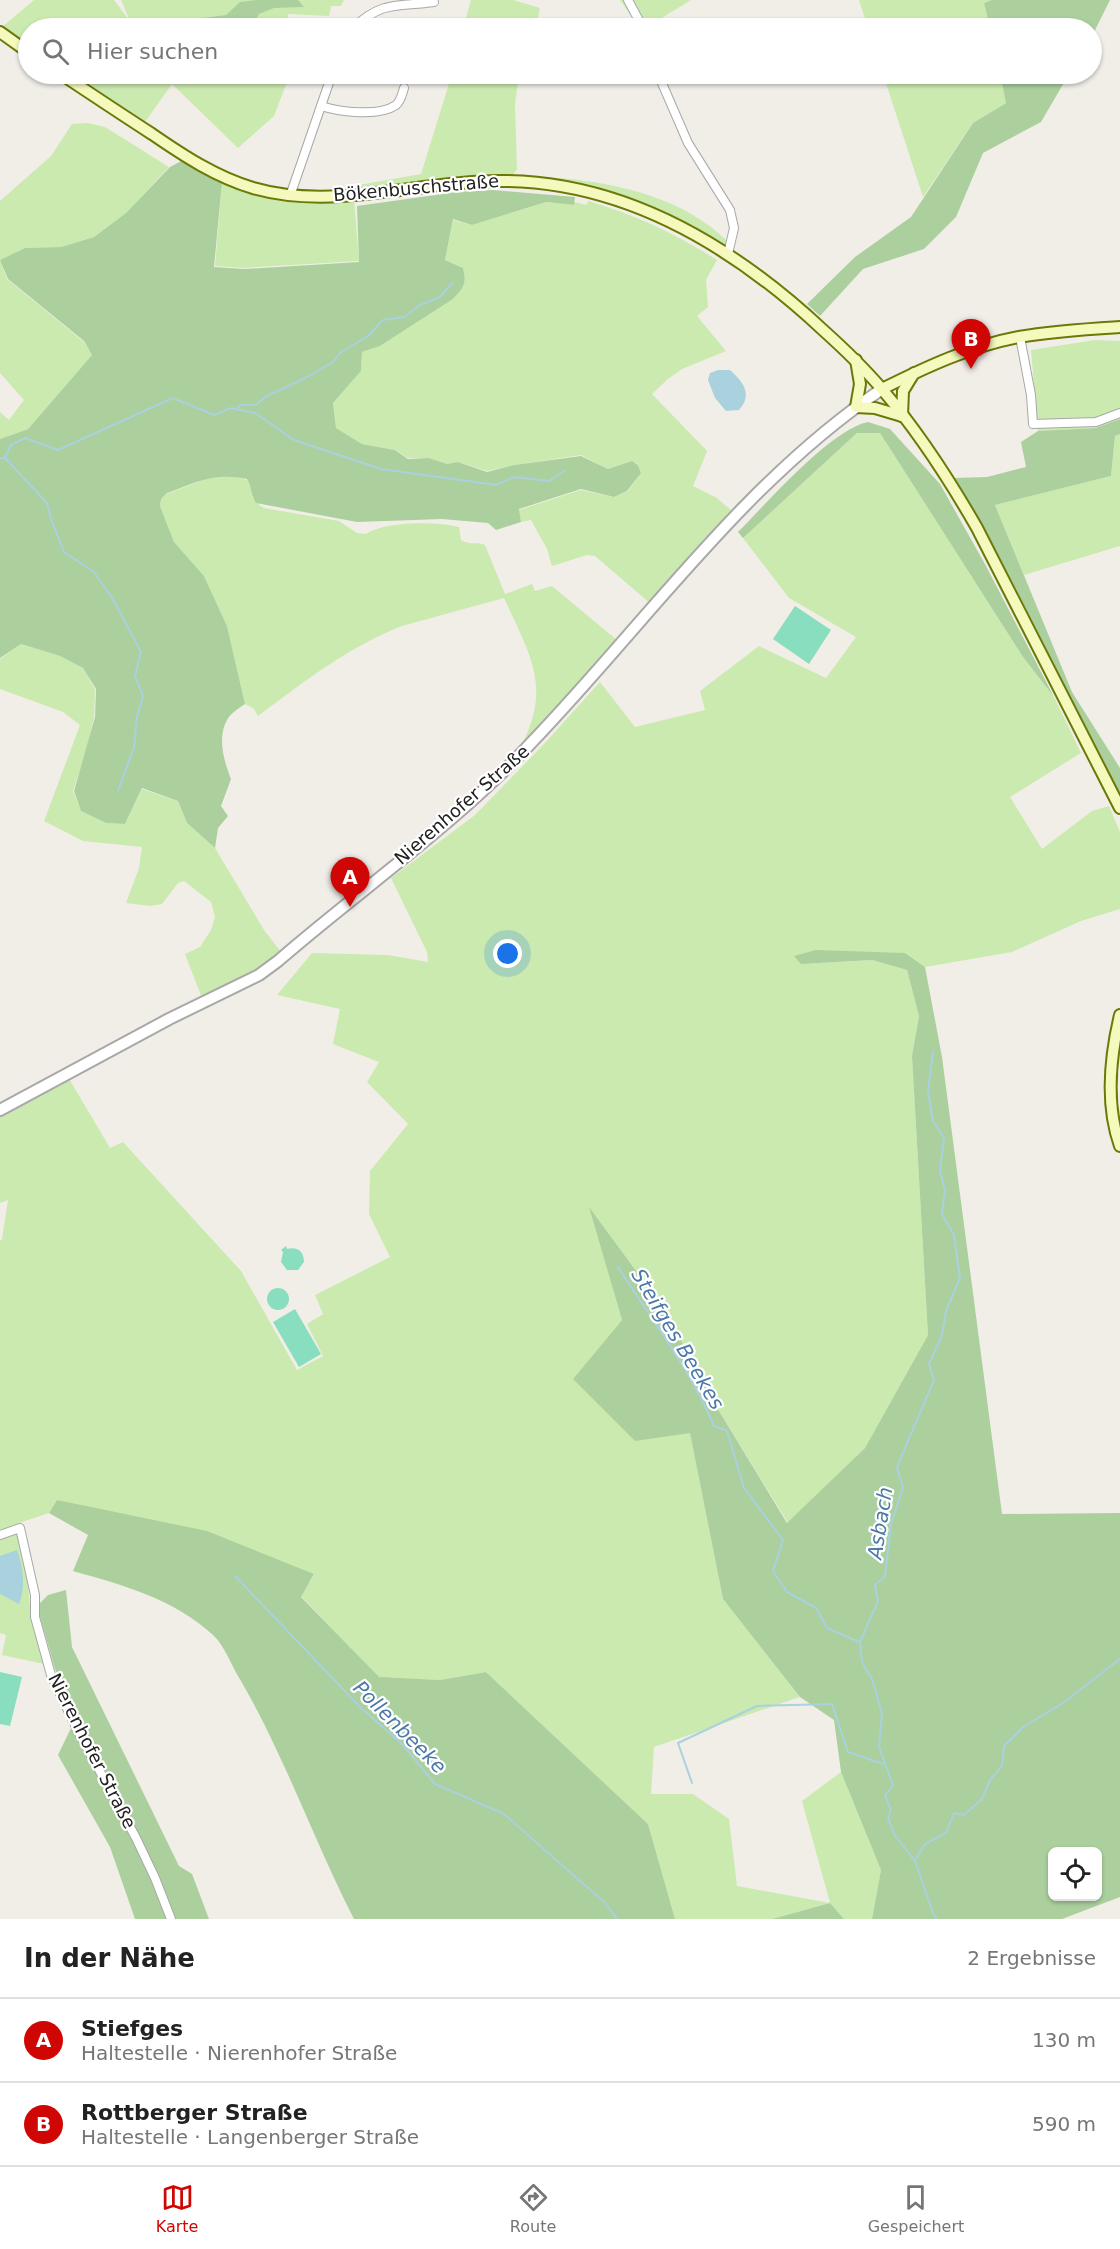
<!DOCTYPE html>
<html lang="de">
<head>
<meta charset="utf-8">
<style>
	:root { --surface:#fff; --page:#f2f2f2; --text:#222; --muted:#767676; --line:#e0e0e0; --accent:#cf0603 }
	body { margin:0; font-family:"DejaVu Sans",sans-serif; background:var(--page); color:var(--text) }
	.controls { position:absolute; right:18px; bottom:18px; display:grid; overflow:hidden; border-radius:9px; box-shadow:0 2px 4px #0004 }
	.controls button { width:54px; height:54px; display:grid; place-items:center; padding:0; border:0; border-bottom:2px solid var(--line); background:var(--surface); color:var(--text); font:30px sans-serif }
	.you { position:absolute; left:508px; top:954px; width:21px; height:21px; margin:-15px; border:4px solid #fff; border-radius:50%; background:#1a73e8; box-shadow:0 0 0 9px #1a73e833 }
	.badge { display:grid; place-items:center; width:39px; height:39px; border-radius:50%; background:var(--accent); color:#fff; font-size:20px; font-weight:700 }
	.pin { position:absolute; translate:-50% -50px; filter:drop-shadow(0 2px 3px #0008) }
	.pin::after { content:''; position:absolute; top:32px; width:21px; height:18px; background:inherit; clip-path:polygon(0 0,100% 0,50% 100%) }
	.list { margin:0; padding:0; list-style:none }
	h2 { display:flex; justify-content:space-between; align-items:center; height:78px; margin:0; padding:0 24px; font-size:26px }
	h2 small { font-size:20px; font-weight:400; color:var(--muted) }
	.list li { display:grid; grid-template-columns:39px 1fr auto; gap:18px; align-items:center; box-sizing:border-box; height:84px; padding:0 24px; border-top:2px solid var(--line) }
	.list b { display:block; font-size:22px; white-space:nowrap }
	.list p { margin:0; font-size:20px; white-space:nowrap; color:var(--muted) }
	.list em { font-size:20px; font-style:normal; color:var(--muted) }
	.icon { flex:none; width:33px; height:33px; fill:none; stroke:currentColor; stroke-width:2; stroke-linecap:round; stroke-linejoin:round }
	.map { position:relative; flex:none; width:1120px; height:1919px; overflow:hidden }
	.search { position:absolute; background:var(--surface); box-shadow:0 2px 4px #0004; left:18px; right:18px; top:18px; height:66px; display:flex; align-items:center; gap:15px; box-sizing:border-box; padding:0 21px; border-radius:33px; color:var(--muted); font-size:22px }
	.sheet { height:246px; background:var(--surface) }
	nav { display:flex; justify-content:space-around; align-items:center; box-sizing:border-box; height:84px; border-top:2px solid var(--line); background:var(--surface); font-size:16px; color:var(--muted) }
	nav a { display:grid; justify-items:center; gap:3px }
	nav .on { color:var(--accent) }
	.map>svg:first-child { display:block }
</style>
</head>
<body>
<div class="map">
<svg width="1120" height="1919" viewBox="0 0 1120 1919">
	<rect width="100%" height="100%" fill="#f1eee8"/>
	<g fill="#cbeaaf">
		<polygon points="34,0 114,0 130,21 121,0 344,0 341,6 331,6 329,16 288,14 289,28 28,28 28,44 2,27"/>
		<polygon points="471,0 513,0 540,8 538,18 544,22 554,23 553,28 463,28"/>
		<polygon points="620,0 691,0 652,24 639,28"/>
		<polygon points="859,0 992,0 984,3 990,28 868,28"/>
		<polygon points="72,74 290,74 274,116 238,148 172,84 145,122"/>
		<path d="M452,74H519L515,105L517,169L512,176C458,177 406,183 353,190V186L421,174Z"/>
		<polygon points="883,74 1000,74 1006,103 973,123 923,197"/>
		<polygon points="88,123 105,127 169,167 126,213 94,237 61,247 25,248 0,260 7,279 84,342 92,355 28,429 0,439 0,412 9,420 24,400 0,373 0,201 51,156 72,124"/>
		<path d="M561,178C621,184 684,198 728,242L723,245L718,243C666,209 611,189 550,179Z"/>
		<polygon points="222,182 279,199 321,201 354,199 359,261 243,268 215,266"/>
		<path d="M588,201C634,214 676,234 717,260L706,280L708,307L697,316L726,351L682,369L668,379L652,394L707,451L693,486L717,498L733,512L651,604L595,556L587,555L552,566L547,549L531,520L521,522L519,510L581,490L614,497L628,491L641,473L638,464L632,461L608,469L581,455L514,465L487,471L458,462L447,464L429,458H408L396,450L362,444L336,428L333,403L361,371L362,352L380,346L453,299C464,288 467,283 463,268L445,260L453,220L472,225L546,202L574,205V202L587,205Z"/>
		<polygon points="1095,340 1120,341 1120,419 1096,428 1038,431 1031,350"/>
		<polygon points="857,433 880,433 1023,657 1054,697 1081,753 1010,797 1042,849 1092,811 1109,806 1120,832 1120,909 1081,921 1012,952 925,967 905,953 801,964 872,960 907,970 919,1016 912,1056 928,1335 865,1448 788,1523 719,1411 664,1309 590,1209 622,1320 573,1379 690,1432 723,1599 800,1697 654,1747 651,1794 693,1794 729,1819 737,1886 830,1903 802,1801 841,1772 881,1870 872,1919 844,1919 830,1903 772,1919 675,1919 648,1824 486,1672 440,1680 379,1678 301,1596 314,1575 116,1514 57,1500 49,1513 13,1525 0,1531 0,1241 2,1239 8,1200 0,1203 0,1114 68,1077 110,1148 123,1142 241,1271 297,1370 323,1356 307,1324 323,1314 315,1295 390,1257 369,1214 370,1171 408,1124 367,1082 379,1062 333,1044 340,1009 277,995 312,953 388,955 428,962 427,952 391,878 475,815 544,744 600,682 635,727 705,710 700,691 759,646 826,678 856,637 789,598 743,538"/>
		<polygon points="1120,434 1120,546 1024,575 995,505 1111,476 1115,436"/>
		<path d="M232,476L247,480C255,493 246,497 264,508L339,521L357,533L366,534C384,521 437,521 459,527L461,540C471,546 476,541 485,545L505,594L532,584L535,591L552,586L618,641L523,747L522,744C552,686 529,653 504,598L402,626C348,647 304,682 258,716L254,709L245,704L227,626L204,576L174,542L160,506L161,499L166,494L212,477Z"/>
		<polygon points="21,644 60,656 83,668 95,689 94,717 87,748 73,791 81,811 106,823 125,824 142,789 178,801 187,823 215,848 264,930 282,953 270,963 202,998 185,954 200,947 211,930 215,917 211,902 184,881 178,883 162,904 150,906 126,903 139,868 142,847 83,841 44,821 80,725 63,712 0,689 0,659"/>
		<polygon points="18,1532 26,1563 30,1607 44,1664 2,1655 6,1635 0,1633 0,1539"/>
	</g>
	<g fill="#abd09d" fill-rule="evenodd">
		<polygon points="256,0 298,0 304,7 274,8 259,14 251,28 184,28 182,21 226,15 240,2"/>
		<polygon points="992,0 1110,0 1092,36 1092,28 990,28 984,3"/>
		<polygon points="1000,74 1069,74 1041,122 983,153 956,217 924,249 863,269 820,316 807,304 855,257 911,217 973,123 1006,103"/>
		<path d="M183,160L222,182L214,267L244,269L359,262L357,206L457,192L493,190L575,197L574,205L546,202L472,225L453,219L445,260L463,268C467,283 464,288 453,299L380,346L362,352L361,371L333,403L336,428L362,444L395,450L408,459L429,458L447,464L458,462L487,472L514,465L581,456L608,469L632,461L638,465L641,473L627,491L614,497L581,489L519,509L521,522L496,530L488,523L442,519L357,522L256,503C250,493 252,488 247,479C214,472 197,482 167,493L161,499L160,506L174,542L204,576L227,626L245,704C239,708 230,714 227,720C217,738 224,761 231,779L221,806L228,816L218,828L215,848L187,823L178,801L142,788L125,824L106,823L81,811L74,791L95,717L96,689L83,668L60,656L21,644L0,658V439L28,429L92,355L84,341L8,279L0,260L25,248L61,247L94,237L126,213L170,167Z"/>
		<polygon points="1120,419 1120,434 1115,436 1111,476 995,505 1072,692 1120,768 1120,797 996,554 954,478 987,477 1026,467 1021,442 1038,431 1096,428"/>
		<path d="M868,422L890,429L940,484L986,566L1054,697L1023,657L880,433H857L743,538L738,532C767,503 830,430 868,422Z"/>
		<path d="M816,950L905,953L925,967L942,1057L1002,1514L1120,1513V1897L1062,1919H872L881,1870L841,1772L834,1720L800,1697L723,1599L690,1433L635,1441L573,1379L622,1320L589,1207L664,1309L719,1411L787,1523L865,1448L928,1335L912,1056L919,1016L907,970L872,960L801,964L794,956ZM1052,1852H1098V1896H1052Z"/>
		<path d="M57,1500L207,1531L314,1574L301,1597L379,1677L440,1680L486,1672L648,1824L675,1919H354C314,1841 285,1757 241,1681C232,1667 225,1646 213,1635C174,1599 123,1585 73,1571L88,1535L49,1513Z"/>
		<polygon points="66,1590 72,1647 179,1866 192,1874 209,1919 135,1919 110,1847 58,1755 71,1728 78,1720 55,1669 37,1606 48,1595"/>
		<polygon points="830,1903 844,1919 772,1919"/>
	</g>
	<g fill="#88debe">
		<polygon points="795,606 831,630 809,664 773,639"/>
		<path d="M286,1246L287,1249C297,1246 304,1251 304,1262L298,1270H287L281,1262L283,1252L281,1250Z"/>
		<circle cx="278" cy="1299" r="11"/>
		<polygon points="295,1309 321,1354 299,1367 273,1322"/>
		<polygon points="0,1672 22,1677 10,1726 0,1724"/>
	</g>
	<g fill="#a9d1de">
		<path d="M718,370H730C743,382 753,394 739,410L726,411L715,398L708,380L710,373Z"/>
		<path d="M17,1550C23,1567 26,1587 19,1604L0,1594V1556Z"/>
	</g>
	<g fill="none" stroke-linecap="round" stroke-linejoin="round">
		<g stroke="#a9d1de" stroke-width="2">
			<polyline points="237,409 240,405 256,405 265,397 305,378 333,362 340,353 368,336 383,320 404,317 420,305 440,297 453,282"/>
			<polyline points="0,458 5,458 47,503 51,519 64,552 94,572 114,601 141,652 135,676 143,696 137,717 134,747 118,791"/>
			<polyline points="5,458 11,445 25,438 58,450 173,398 214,415 231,408 255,413 294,440 381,469 496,485 514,477 549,481 564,471"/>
			<polyline points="933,1051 928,1091 933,1121 944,1138 940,1171 945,1190 942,1214 954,1235 960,1278 946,1311 942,1335 929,1364 934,1380 897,1467 903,1488 891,1524 885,1576 875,1585 878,1601 860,1642 862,1662 872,1679 882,1713 879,1747 893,1785 885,1796 891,1810 888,1818 894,1834 915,1861 933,1913 937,1919"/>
			<path d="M618,1267C651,1319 690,1368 714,1426L727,1431L744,1488L783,1540L773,1571L787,1592L816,1608L827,1628L859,1642"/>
			<polyline points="235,1576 360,1707 403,1745 435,1784 504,1814 604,1902 617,1919"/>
			<polyline points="692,1783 678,1743 757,1706 832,1704 848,1752 883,1764"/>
			<polyline points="915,1860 925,1844 946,1833 954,1813 964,1815 982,1799 990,1780 1002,1766 1004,1746 1023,1727 1063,1703 1120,1659"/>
		</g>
		<g stroke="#a8a8a8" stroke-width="10">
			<g id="minor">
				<polyline points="628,0 643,28"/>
				<path d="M353,28C383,0 397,7 434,2"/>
				<polyline points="658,74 688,143 730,210 734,228 728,254"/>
				<polyline points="321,106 332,74"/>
				<path d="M290,196L321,106C340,112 379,117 396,105C401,101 402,94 404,88"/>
				<polyline points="1020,337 1031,395 1033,424 1096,422 1120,413"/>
				<polyline points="0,1535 20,1528 35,1595 35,1617 51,1675 78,1731 136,1838 155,1878 171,1919"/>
			</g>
		</g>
		<g stroke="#a8a8a8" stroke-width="14">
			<path id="tertiary" d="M0,1110L169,1019L259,975L278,961C362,888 456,824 532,742C646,623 744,482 882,389"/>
		</g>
		<g stroke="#6b7907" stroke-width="14">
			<g id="secondary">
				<polyline points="0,32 28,52"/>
				<path d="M61,74C91,94 121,114 152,134C184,156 216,177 253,188C332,211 417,181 498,181C624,180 733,246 823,330C843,348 863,367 881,388C917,430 949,479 977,528L1120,808"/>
				<polyline points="856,360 860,384 856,407 875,408 902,416"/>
				<path d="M882,389C926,367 971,346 1019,337C1052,331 1087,329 1120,327"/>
				<polyline points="902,416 903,391 914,373"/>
				<path d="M1120,1015C1110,1057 1105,1104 1120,1146"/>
			</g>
		</g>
		<use href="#minor" stroke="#fff" stroke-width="8"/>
		<use href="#tertiary" stroke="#fff" stroke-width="10"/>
		<use href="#secondary" stroke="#f5f9be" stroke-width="10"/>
	</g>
	<g text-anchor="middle" stroke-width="4.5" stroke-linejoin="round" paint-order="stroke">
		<g font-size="18" fill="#212121" stroke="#fff">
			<text transform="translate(416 188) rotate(-5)" y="6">Bökenbuschstraße</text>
			<text transform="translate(462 805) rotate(-41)" y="6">Nierenhofer Straße</text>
			<text transform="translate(92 1751) rotate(63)" y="6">Nierenhofer Straße</text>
		</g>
		<g font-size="20" font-style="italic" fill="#4b79a8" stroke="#fff">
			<text transform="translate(678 1339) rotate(59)" y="7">Steifges Beekes</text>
			<text transform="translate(880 1523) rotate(-81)" y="7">Asbach</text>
			<text transform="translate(400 1727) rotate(45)" y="7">Pollenbeeke</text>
		</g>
	</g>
</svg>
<div class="controls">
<button><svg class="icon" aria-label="locate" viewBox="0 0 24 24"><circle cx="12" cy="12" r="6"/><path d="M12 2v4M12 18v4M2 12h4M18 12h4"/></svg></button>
</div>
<div class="you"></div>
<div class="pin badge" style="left:350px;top:907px">A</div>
<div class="pin badge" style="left:971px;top:369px">B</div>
<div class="search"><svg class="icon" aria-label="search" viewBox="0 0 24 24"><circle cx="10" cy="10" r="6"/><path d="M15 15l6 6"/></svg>Hier suchen</div>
</div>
<section class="sheet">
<h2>In der Nähe<small>2 Ergebnisse</small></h2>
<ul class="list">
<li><span class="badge">A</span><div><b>Stiefges</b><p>Haltestelle · Nierenhofer Straße</p></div><em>130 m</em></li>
<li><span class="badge">B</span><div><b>Rottberger Straße</b><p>Haltestelle · Langenberger Straße</p></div><em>590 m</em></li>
</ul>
</section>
<nav>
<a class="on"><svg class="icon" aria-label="map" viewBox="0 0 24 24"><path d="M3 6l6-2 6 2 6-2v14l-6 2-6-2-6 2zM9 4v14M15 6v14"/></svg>Karte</a>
<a><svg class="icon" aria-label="directions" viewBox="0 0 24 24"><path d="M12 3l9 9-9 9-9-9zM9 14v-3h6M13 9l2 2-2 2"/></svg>Route</a>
<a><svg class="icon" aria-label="saved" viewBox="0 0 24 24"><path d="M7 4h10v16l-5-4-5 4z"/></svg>Gespeichert</a>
</nav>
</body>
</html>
